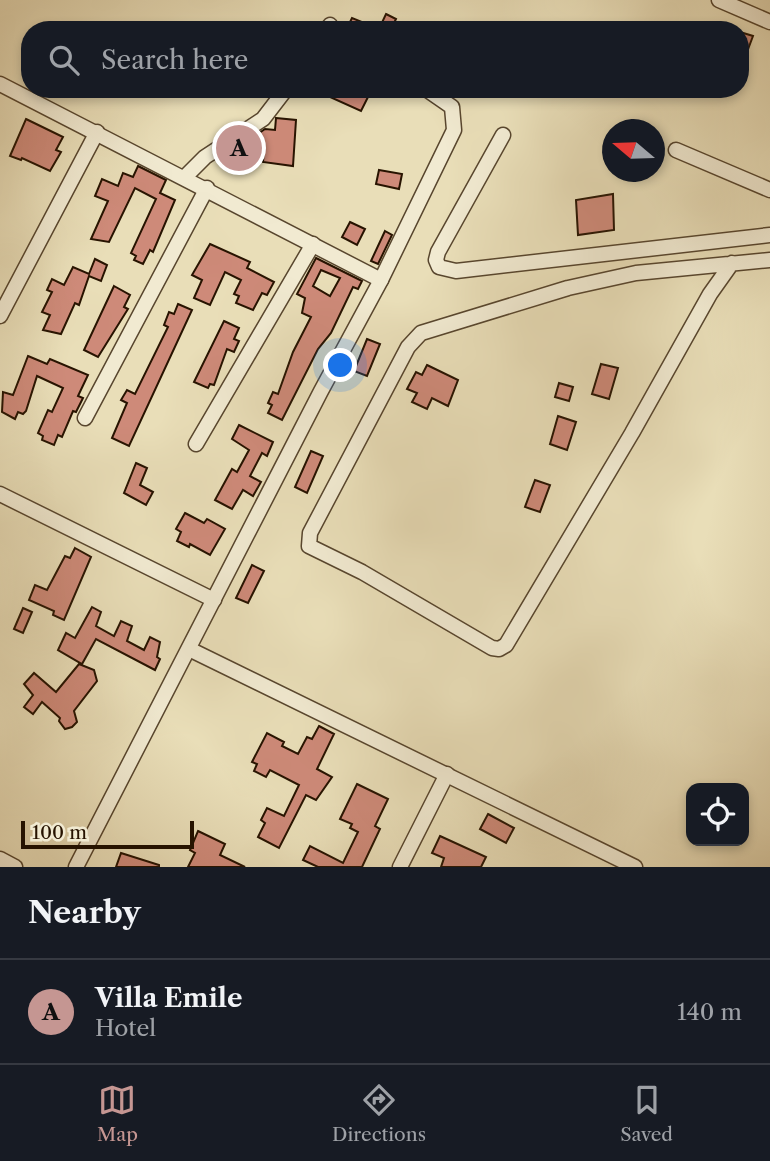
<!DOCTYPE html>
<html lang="en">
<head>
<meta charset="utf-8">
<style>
	:root { --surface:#171b24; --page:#20242c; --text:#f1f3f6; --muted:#9ea1a6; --line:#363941; --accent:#c59692 }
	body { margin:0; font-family:"Libre Caslon Text",serif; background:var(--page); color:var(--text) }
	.controls { position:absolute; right:21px; bottom:21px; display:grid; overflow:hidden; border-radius:14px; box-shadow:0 4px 10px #0003 }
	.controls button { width:63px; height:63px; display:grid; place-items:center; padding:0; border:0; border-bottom:2px solid var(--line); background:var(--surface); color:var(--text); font:35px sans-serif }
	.compass { position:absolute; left:602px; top:119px; width:63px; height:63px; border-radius:50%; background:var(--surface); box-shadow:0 4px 10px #0003; rotate:289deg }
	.scale { position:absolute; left:21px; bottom:18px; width:173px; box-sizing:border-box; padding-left:7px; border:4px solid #271300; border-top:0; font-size:19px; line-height:24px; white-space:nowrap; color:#271300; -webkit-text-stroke:5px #f1ead1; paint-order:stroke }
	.you { position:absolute; left:341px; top:366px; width:24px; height:24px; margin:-18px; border:5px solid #fff; border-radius:50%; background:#1a73e8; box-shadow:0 0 0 10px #1a73e833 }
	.badge { display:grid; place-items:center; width:46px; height:46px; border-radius:50%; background:var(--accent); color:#111; font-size:23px; font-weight:700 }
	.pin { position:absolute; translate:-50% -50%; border:4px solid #fff; box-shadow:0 2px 7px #0006 }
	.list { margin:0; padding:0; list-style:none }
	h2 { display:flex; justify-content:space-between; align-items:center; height:91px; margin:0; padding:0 28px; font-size:30px }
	h2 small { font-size:23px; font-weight:400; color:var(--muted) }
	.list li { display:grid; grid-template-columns:46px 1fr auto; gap:21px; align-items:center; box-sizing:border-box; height:105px; padding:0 28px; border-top:2px solid var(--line) }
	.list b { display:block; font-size:26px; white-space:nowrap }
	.list p { margin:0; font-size:23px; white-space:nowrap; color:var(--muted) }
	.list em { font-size:23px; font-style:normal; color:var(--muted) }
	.icon { flex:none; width:38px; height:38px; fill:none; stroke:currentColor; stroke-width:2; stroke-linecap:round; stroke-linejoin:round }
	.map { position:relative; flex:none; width:770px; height:867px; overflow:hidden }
	.search { position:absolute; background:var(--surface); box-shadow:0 4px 10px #0003; left:21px; right:21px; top:21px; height:77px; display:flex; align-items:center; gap:18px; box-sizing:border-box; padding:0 24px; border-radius:28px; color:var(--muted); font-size:26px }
	.sheet { height:196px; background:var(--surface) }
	nav { display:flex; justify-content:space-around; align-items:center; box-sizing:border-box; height:98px; border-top:2px solid var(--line); background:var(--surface); font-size:19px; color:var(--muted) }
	nav a { display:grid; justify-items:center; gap:4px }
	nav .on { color:var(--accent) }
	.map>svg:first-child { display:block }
</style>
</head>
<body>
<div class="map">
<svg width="770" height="867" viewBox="0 0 770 867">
	<rect width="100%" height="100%" fill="#e9deb8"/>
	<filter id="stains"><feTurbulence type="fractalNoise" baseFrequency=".00286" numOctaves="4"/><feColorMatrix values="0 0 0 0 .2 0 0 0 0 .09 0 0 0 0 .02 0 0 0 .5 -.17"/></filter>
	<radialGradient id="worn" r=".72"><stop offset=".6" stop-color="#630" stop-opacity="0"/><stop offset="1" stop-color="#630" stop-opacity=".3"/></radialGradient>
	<g fill="#ce8a79" stroke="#271300" stroke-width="2" fill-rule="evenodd">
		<polygon points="386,14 396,19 394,23 409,30 346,30 352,18 379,29"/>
		<polygon points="740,32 753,36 741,68 740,68"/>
		<polygon points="333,89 372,89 361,111 330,97"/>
		<polygon points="276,118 296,120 293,166 263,162 264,149 251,147 252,138 265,129 275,130"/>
		<polygon points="26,119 63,137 56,150 61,152 50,171 22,158 21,160 10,156"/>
		<polygon points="138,166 166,180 160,193 175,200 153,252 150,250 143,264 134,260 136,256 131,253 156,199 135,188 109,242 91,239 108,201 95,196 102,179 118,186 123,173 133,177"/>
		<polygon points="379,170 402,174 399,189 376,184"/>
		<polygon points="613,194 614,230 578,235 576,200"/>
		<polygon points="350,222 365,229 357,245 342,237"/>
		<polygon points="385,231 392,235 378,264 371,261"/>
		<polygon points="210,244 250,262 247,268 274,282 267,295 262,293 253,310 236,303 239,296 234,294 241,280 225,272 210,305 194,298 202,280 192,275"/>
		<path d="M316,258L362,281L358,289L353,287L331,333L318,349L282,420L268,413L272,405L268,403L273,392L278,394L293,352L311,317L302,313L305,298L297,294ZM321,270L340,278L330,296L313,286Z"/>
		<polygon points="95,259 107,265 101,281 89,276 79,305 75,303 61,334 43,330 50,315 42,312 52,292 47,290 52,279 64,285 73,267 89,274"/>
		<polygon points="114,286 130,295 124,307 128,309 98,357 84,350"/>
		<polygon points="178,304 192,310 129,446 112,438 127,403 121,400 127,390 135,394 168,327 164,325 169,312 174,314"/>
		<polygon points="224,321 239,328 234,339 239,341 234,352 227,349 214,385 210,384 208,388 194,382"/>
		<polygon points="367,339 380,344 367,376 354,371"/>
		<polygon points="28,356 47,364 50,359 88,375 78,396 83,398 76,412 73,411 62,437 58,435 54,445 42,440 43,436 38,433 48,410 52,412 63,388 37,376 26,411 23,414 18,412 15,419 2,412 3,392 13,395"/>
		<polygon points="601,364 618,368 609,399 592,394"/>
		<polygon points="427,365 458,380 448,406 432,398 427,409 412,402 417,393 407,389 416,372 422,375"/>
		<polygon points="559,383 573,387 569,401 555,397"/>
		<polygon points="558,416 576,422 567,450 550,444"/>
		<polygon points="239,425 273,442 267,456 262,453 250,476 261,482 253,496 243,490 232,509 215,500 232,469 237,472 249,450 232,439"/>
		<polygon points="311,451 323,456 307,493 295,487"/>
		<polygon points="136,463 147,468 140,485 153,492 146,505 124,493"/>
		<polygon points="535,480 550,485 540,512 525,507"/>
		<polygon points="185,513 204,523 207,519 225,529 210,555 190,544 189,547 177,541 181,532 176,529"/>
		<polygon points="75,548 91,557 64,620 53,615 54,611 29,600 35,585 47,590 65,556 70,558"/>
		<polygon points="252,565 264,571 248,603 236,598"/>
		<polygon points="92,607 101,612 96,626 114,636 121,621 132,626 127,641 144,650 150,637 160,642 157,657 160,659 155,670 96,639 82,664 58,650 66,633 75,638"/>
		<polygon points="23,608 32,612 23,633 14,629"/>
		<polygon points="79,664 94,670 97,681 74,711 77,722 72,727 65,729 59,721 60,718 42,702 33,714 24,707 33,695 24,684 34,673 56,692"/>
		<polygon points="319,726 334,734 317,769 332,777 316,800 306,795 279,848 258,837 265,823 261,820 267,808 284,816 299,785 270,770 266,777 254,771 257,764 252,762 267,733 284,742 282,746 298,754 307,737 312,739"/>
		<polygon points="357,784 388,799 375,826 380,829 362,867 318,867 303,860 310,846 343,863 358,832 350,828 352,824 340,819"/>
		<polygon points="488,814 514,828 506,843 480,829"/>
		<polygon points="198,831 225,844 220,855 245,867 188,867 195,853 190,850"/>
		<polygon points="440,836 486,857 481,867 441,867 444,858 432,853"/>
		<polygon points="121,853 159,865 159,867 116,867"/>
	</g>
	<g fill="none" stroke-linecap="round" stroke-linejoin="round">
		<g stroke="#58462e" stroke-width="17">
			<g id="minor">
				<polyline points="719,0 770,22"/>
				<polyline points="327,30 330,25"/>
				<polyline points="0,84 381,280 321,391 76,867"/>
				<polyline points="503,135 438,252 436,260 439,267 456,271 770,235"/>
				<polyline points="676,150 770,190"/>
				<polyline points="185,177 205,157 263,119 286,89"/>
				<polyline points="732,263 710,294 632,433 506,645 499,649 492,648 362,572 309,546 310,533 408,347 421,333 568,288 636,273 770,260"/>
				<polyline points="381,280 454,130 452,107 426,89"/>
				<polyline points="0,316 97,132"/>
				<polyline points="85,418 207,188"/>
				<polyline points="196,444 313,244"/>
				<polyline points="0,494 214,600"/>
				<polyline points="189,649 635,867"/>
				<polyline points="0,859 15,867"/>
				<polyline points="400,867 447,774"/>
			</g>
		</g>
		<use href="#minor" stroke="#f1ead1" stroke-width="14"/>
	</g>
	<rect width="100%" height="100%" filter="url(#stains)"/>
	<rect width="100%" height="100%" fill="url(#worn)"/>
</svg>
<div class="controls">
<button><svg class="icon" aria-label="locate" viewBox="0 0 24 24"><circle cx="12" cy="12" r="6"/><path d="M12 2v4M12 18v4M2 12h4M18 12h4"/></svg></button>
</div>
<svg class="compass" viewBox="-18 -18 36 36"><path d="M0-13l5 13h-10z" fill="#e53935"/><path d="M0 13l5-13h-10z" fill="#9ea1a6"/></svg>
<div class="scale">100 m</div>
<div class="you"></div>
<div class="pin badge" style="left:239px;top:148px">A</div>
<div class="search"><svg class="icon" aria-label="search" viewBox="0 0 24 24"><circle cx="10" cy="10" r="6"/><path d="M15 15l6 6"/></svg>Search here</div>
</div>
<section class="sheet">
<h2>Nearby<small></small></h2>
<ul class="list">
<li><span class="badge">A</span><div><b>Villa Emile</b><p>Hotel</p></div><em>140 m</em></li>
</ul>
</section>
<nav>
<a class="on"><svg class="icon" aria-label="map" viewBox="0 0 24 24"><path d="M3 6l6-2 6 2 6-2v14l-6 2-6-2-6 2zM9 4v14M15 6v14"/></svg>Map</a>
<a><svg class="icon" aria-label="directions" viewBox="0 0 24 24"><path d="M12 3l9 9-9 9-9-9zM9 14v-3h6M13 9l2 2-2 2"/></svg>Directions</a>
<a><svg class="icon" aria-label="saved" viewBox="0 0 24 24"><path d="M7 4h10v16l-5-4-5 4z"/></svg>Saved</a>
</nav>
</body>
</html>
